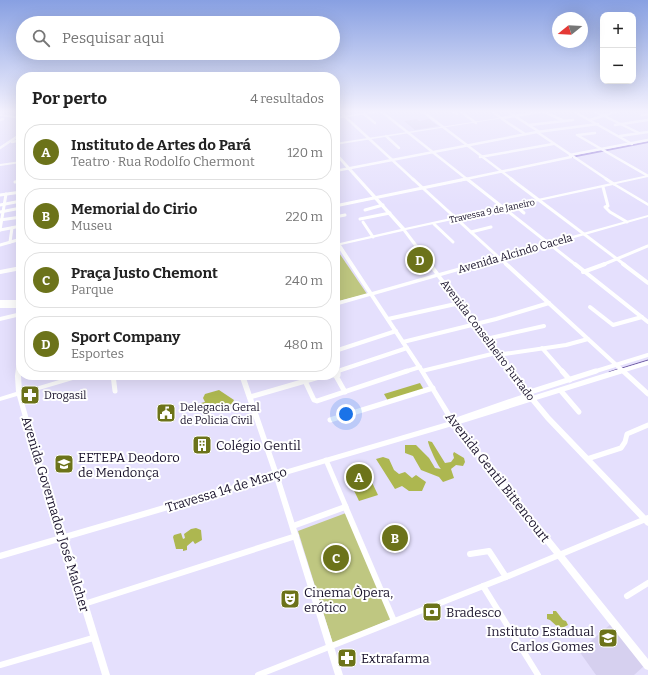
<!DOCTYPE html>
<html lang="pt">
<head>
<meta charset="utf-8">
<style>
	:root { --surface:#fff; --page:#f2f2f2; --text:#222; --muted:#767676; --line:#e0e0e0; --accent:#6c731a }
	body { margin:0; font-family:Bitter,serif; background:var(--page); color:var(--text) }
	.controls { position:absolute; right:12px; top:12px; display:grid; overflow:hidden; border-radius:8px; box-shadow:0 4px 16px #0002 }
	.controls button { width:36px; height:36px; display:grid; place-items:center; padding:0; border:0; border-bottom:1px solid var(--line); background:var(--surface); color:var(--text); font:20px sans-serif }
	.compass { position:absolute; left:552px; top:12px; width:36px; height:36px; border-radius:50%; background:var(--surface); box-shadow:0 4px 16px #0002; rotate:252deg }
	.you { position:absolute; left:346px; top:414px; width:14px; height:14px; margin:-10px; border:3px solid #fff; border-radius:50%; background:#1a73e8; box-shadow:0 0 0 6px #1a73e833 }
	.badge { display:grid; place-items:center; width:26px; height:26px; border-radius:50%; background:var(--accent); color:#fff; font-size:13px; font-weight:700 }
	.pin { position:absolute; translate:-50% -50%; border:2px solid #fff; box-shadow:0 1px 4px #0006 }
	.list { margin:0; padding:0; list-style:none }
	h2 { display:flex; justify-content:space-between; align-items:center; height:52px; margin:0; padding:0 16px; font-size:17px }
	h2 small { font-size:13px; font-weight:400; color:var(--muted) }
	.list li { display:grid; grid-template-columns:26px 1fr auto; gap:12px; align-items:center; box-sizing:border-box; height:56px; margin:0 8px 8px; padding:0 8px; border:1px solid var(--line); border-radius:16px }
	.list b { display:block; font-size:15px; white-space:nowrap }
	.list p { margin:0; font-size:13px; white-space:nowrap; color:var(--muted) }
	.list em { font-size:13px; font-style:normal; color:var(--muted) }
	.icon { flex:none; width:22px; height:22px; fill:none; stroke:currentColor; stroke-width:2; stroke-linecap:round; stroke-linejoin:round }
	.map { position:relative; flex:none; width:648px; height:675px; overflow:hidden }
	.search { position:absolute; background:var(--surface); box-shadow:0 4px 16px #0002; left:16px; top:16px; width:324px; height:44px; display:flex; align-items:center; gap:10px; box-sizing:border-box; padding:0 14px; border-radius:22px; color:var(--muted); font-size:15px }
	.panel { position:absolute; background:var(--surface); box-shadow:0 4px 16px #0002; left:16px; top:72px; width:324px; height:308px; border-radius:16px }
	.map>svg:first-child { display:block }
</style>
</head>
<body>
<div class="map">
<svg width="648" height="675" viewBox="0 0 648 675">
	<rect width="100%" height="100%" fill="#e5e0fd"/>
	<g fill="#d6d0ef">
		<polygon points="417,119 419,121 429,119 438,126 415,130 404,121"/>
		<polygon points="611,624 644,666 634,675 596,675 579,651"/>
	</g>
	<g fill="#bfc781">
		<polygon points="335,247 367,294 335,302"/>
		<polygon points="346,513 391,619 333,644 298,531"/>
	</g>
	<g fill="#adb750">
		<polygon points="420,383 424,390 388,401 384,394"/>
		<polygon points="219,390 234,400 232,404 201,410 201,403 205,402 203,398 205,394"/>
		<path d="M428,441L432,442L445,463L451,462L454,458L453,454L454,452L464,458L465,462L463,466L456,465L451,469L454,478L443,482L439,477L421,470L413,456L405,453V445H416L429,458L435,468L441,469C438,466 428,445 428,441Z"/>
		<polygon points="383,457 389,459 394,470 399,474 405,472 412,478 416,475 426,482 422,491 409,491 402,486 395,489 376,459"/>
		<polygon points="353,476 360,476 366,479 369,476 378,495 359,501 348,478"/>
		<polygon points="196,528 201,530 202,540 195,544 193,541 187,546 187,550 183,551 183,549 176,549 173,537 174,535 181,533 183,539 185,538 184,534 191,529"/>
		<polygon points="553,611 556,611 563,620 566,621 568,625 560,629 550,620 547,619 547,614 553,614"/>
	</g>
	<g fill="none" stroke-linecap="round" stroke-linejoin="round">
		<g stroke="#7260a5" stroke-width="1">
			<polyline points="622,368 648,360"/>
			<polyline points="609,372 618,369"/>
		</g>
		<polyline stroke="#9882d9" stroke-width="2" points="571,157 648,142"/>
		<g stroke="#fff" stroke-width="2.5">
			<polyline points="339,111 414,180"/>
			<polyline points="422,111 513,180"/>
			<polyline points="452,111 457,114"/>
			<polyline points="460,111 476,123"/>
			<polyline points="507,111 538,131"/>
			<polyline points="573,111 632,144"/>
			<polyline points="594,111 639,133"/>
			<polyline points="382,112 468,180"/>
			<polyline points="545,112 564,121"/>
			<polyline points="0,114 4,111"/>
			<polyline points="364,114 375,123"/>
			<polyline points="642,115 648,114"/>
			<polyline points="502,118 547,111"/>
			<polyline points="502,119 525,134"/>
			<polyline points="0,120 3,119"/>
			<polyline points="590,120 618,111"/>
			<polyline points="529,125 573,120"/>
			<polyline points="615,125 648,120"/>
			<polyline points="537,132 608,180"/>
			<polyline points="577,135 648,176"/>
			<polyline points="578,135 595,133"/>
			<polyline points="386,136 399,148"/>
			<polyline points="620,136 648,132"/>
			<polyline points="12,142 21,140"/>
			<polyline points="0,148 21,134"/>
			<polyline points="570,155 648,140"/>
			<polyline points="480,157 553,144"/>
			<polyline points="335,171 537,132 598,124"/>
			<polyline points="461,180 571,157"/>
		</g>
		<g stroke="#fff" stroke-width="3">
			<polyline points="413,179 507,265"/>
			<polyline points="467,179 576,265"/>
			<polyline points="511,179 625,265"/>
			<polyline points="606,179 614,184"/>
			<polyline points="15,182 21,181"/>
			<polyline points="603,187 608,206 605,207 610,212 627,222"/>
			<polyline points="0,195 21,192"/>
			<polyline points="0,205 21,201"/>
			<polyline points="335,206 466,179"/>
			<polyline points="516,206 524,213"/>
			<polyline points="365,210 383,205"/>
			<polyline points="0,212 21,208"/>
			<polyline points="335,217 345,215"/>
			<polyline points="360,219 390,213"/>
			<polyline points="0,220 21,217"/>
			<polyline points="363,222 373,237"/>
			<polyline points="434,224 453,242"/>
			<polyline points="0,230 6,194"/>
			<polyline points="0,230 21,226"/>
			<polyline points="471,232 491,227"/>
			<polyline points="10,242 12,228"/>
			<polyline points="0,245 21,239"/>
			<polyline points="602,265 648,246"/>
		</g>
		<g stroke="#fff" stroke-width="4">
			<polyline points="506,264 624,372"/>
			<polyline points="575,264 648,322"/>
			<polyline points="623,264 648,283"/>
			<polyline points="0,272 21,268"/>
			<polyline points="583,272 605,264"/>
			<polyline points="0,302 21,302"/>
			<polyline points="0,306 21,306"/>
			<polyline points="590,307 613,325 642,317"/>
			<polyline points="388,319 460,303"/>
			<polyline points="486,339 544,326"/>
			<polyline points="403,342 496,319 549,303"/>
			<polyline points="542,348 563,372"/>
			<polyline points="335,351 396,331"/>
			<polyline points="497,355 566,345 588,339"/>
			<polyline points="335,369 338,372"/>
			<polyline points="338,371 407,348"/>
			<polyline points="422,371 496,353"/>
			<polyline points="404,372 420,367"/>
			<polyline points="593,372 648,355"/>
			<polyline points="618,372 648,363"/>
		</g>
		<g stroke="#fff" stroke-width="5">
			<polyline points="562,371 570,380"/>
			<polyline points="623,371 648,394"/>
			<polyline points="113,375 115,391"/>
			<polyline points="330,375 338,375 338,371"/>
			<polyline points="336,376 345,392"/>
			<polyline points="305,381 314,400 317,401 407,371"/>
			<polyline points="561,391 579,412"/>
			<polyline points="527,393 596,371"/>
			<polyline points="250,397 326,375"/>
			<polyline points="459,419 529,395"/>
			<polyline points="330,420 433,388"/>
			<polyline points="587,459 621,448 625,442 627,434 648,425"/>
			<polyline points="326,460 346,507"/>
			<polyline points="168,507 467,419 621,371"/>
		</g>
		<g stroke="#fff" stroke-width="6">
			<polyline points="345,506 394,621"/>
			<polyline points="293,526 345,507"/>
			<polyline points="391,527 392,529"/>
			<polyline points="470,554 489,551 506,577"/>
			<polyline points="0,556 171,506"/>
			<polyline points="483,586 538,675"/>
			<polyline points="627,596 648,583"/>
			<polyline points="84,604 296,536"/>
			<polyline points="0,665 93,638"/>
			<polyline points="258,675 506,577 648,518"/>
		</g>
		<g fill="#fff" fill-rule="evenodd">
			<polygon points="377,111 386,111 335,119 335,117"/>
			<polygon points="490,111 493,111 503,118 335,145 335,143 499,118"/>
			<path d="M335,152H336L405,228L648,175V177L616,184L648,203V206L613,185L406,230L439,273L648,215V217L441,276L531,393L550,416L648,518V526L646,525L546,420L527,397L437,277L374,295L424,370L455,420L648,659V670L645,669L451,424L420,372L370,296L335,306V302L368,293L337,246H335V244H336L335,242V238H336L340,243L401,229L335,155ZM403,231L435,274L372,292L341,245Z"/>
			<polygon points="21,161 21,163 0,166 0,164"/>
			<polygon points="21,312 21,316 0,321 0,317"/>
			<polygon points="21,349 21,376 22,391 76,375 86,375 85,376 83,377 22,395 47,482 68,538 110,675 102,675 60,538 41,482 17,396 0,401 0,397 16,392 15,376 18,351 19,350"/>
			<polygon points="239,375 245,375 279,474 343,675 335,675 273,474"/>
		</g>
		<polygon fill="#fff" fill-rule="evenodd" points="0,114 21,117 21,119 0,116"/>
	</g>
	<linearGradient id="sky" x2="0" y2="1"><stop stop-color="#88a0e2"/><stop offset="0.54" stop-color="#f3f1fe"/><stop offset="1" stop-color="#f3f1fe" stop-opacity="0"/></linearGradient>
	<rect width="648" height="206" fill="url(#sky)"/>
	<defs>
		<g id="pharmacy-square" transform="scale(1)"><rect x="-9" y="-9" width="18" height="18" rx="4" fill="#6c731a" stroke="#fff"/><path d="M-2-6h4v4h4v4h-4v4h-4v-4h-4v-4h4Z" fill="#fff"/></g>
		<g id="civic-square" transform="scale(1)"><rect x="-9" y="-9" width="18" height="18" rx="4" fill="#6c731a" stroke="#fff"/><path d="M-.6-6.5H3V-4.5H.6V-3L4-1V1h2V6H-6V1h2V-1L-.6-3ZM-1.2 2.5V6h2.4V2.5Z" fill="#fff"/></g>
		<g id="building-square" transform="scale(1)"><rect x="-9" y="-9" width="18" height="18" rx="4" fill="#6c731a" stroke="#fff"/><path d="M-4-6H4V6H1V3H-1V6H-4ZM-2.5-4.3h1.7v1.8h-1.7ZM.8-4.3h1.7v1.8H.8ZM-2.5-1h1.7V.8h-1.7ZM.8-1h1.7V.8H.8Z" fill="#fff"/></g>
		<g id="university-square" transform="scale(1)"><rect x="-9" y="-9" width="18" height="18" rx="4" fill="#6c731a" stroke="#fff"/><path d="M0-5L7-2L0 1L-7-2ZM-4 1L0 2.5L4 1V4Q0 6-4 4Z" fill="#fff"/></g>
		<g id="theatre-square" transform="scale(1)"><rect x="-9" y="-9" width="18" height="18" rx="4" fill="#6c731a" stroke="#fff"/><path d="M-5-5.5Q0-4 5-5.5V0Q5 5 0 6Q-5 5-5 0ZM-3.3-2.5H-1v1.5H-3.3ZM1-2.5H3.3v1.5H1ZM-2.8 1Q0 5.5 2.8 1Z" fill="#fff"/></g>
		<g id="bank-square" transform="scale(1)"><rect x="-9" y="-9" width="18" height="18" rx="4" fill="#6c731a" stroke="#fff"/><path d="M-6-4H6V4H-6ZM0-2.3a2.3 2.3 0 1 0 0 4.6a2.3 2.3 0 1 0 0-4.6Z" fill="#fff"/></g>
		<g id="school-square" transform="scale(1)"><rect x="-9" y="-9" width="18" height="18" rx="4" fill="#6c731a" stroke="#fff"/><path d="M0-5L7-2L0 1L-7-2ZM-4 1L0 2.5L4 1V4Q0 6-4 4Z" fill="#fff"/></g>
	</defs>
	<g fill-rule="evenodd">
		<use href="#pharmacy-square" x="30" y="395"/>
		<use href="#civic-square" x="166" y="413"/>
		<use href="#building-square" x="202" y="445"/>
		<use href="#university-square" x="64" y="464"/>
		<use href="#theatre-square" x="290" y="599"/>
		<use href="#bank-square" x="432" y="612"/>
		<use href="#school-square" x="608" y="638"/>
		<use href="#pharmacy-square" x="347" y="658"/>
	</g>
	<g text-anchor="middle" stroke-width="4" stroke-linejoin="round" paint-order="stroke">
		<g font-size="9" fill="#19122b" stroke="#fff">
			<text transform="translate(492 211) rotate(-12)" y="3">Travessa 9 de Janeiro</text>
		</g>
		<g font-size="11" fill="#19122b" stroke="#fff">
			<text transform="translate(515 253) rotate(-16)" y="4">Avenida Alcindo Cacela</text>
			<text transform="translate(488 340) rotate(53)" y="4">Avenida Conselheiro Furtado</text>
		</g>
		<g font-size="11" fill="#19122b" stroke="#fff" text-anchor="start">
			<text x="44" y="399">Drogasil</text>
			<text x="180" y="411">Delegacia Geral<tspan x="180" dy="13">de Policia Civil</tspan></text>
		</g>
		<g font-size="13" fill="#19122b" stroke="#fff" text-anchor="start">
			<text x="216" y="450">Colégio Gentil</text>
			<text x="78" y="462">EETEPA Deodoro<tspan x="78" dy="15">de Mendonça</tspan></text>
			<text x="304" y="597">Cinema Òpera,<tspan x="304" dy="15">erótico</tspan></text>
			<text x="446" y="617">Bradesco</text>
			<text x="594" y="636" text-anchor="end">Instituto Estadual<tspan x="594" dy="15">Carlos Gomes</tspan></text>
			<text x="361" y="663">Extrafarma</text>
		</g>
		<g font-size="13" fill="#19122b" stroke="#fff">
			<text transform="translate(498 477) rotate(52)" y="5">Avenida Gentil Bittencourt</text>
			<text transform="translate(226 489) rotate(-17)" y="5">Travessa 14 de Março</text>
			<text transform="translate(56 514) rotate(73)" y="5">Avenida Governador José Malcher</text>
		</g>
	</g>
</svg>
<div class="controls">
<button>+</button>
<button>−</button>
</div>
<svg class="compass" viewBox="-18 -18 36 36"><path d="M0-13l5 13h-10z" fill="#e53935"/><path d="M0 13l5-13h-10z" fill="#767676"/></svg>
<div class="you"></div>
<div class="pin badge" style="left:359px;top:477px">A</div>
<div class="pin badge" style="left:395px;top:538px">B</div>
<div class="pin badge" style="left:336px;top:558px">C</div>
<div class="pin badge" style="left:420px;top:260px">D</div>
<div class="search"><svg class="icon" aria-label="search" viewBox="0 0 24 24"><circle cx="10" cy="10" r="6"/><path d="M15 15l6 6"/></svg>Pesquisar aqui</div>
<section class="panel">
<h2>Por perto<small>4 resultados</small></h2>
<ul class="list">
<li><span class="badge">A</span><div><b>Instituto de Artes do Pará</b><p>Teatro · Rua Rodolfo Chermont</p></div><em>120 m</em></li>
<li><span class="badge">B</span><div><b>Memorial do Cirio</b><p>Museu</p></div><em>220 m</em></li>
<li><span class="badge">C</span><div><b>Praça Justo Chemont</b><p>Parque</p></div><em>240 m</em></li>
<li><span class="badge">D</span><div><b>Sport Company</b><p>Esportes</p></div><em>480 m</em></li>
</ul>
</section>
</div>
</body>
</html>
